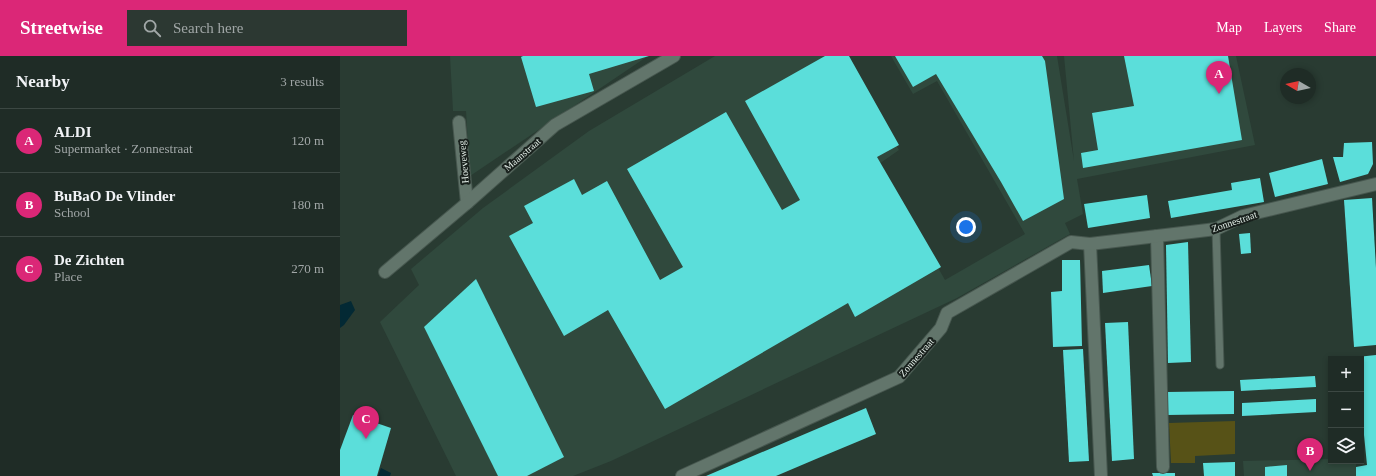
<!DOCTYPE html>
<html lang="en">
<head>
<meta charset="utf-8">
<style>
	:root { --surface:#1f2c26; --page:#2c3832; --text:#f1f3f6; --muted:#a1a7a7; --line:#3c4843; --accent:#db2777 }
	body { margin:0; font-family:Georgia,serif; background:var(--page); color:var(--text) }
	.controls { position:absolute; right:12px; bottom:12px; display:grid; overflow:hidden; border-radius:0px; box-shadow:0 2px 6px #0003 }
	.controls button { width:36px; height:36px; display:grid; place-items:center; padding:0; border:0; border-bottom:1px solid var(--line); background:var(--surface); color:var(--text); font:20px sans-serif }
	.compass { position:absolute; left:940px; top:12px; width:36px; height:36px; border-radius:50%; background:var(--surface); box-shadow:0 2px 6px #0003; rotate:279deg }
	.you { position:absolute; left:626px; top:171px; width:14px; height:14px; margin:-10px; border:3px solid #fff; border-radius:50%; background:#1a73e8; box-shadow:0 0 0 6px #1a73e833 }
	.badge { display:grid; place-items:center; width:26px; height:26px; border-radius:50%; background:var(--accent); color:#fff; font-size:13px; font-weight:700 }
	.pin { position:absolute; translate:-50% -33px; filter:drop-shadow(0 1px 2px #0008) }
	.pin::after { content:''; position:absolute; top:21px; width:14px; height:12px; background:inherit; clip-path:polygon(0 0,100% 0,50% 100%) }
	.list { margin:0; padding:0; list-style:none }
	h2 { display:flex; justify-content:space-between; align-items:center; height:52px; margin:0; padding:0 16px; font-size:17px }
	h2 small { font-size:13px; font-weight:400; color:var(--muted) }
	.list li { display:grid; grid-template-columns:26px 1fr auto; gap:12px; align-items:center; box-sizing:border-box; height:64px; padding:0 16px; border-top:1px solid var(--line) }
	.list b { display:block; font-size:15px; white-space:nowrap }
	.list p { margin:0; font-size:13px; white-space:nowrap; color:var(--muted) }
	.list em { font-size:13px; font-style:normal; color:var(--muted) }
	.icon { flex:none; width:22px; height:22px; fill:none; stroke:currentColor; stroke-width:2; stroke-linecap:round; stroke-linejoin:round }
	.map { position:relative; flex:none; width:1036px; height:420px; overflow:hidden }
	header { display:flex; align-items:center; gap:24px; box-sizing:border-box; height:56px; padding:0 20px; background:var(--accent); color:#fff }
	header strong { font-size:19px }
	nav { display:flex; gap:22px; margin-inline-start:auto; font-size:14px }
	.search { width:280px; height:36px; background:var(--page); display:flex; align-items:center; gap:10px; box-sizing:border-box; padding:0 14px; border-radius:0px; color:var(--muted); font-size:15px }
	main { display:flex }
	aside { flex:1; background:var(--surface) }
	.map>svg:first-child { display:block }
</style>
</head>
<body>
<header>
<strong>Streetwise</strong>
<div class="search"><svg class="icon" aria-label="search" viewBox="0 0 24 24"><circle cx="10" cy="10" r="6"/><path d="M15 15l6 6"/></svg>Search here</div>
<nav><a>Map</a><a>Layers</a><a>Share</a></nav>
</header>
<main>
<aside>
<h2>Nearby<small>3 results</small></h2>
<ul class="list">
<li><span class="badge">A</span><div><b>ALDI</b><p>Supermarket · Zonnestraat</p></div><em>120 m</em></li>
<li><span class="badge">B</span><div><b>BuBaO De Vlinder</b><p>School</p></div><em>180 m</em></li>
<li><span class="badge">C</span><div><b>De Zichten</b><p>Place</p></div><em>270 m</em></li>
</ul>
</aside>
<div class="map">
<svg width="1036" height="420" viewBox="0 0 1036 420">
	<rect width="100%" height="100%" fill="#293b32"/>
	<g fill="#30493d">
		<polygon points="110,0 308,0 130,120 126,55 113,55"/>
		<polygon points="375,0 505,0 559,94 539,108 605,224 685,178 597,25 573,38 551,0 717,0 734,105 724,0 896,0 915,89 737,123 743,158 725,167 730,178 617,242 271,405 233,420 116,420 40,266 79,229 71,213 143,152 249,75"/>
		<polygon points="991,403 991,405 1016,405 1016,411 1036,408 1036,420 904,420 903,405"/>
	</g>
	<polygon fill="#575217" points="895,365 895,398 855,400 855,407 831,407 829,367"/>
	<g fill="#032934">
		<polygon points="11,245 15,254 4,269 0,272 0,249"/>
		<polygon points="41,412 51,417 50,420 38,420"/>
	</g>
	<g fill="#5bdeda">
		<polygon points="183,0 309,0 249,18 254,35 196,51 181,1"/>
		<polygon points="485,0 509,0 559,89 537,101 601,211 515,261 508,247 325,353 268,254 224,280 169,180 193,167 184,150 234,123 242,139 267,125 320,224 343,211 287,113 386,56 442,154 460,144 405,45"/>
		<polygon points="555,0 702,0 705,5 724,143 683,165 661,126 596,18 573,31"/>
		<polygon points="784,0 888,0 902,84 743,112 741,97 758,94 752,57 794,50"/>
		<polygon points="1032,86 1033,108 1028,118 1000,126 993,101 1003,101 1004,87"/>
		<polygon points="982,103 988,128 935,141 929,117"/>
		<polygon points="920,122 924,146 831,162 828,145 892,134 891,127"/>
		<polygon points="807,139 810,162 748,172 744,148"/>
		<polygon points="1032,142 1036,212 1036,289 1014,291 1004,144"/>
		<polygon points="910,177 911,197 901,198 899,178"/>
		<polygon points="848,186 851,306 828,307 826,189"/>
		<polygon points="722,204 740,204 742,290 713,291 711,236 722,235"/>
		<polygon points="809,209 812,230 763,237 762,215"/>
		<polygon points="136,223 224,401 187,420 158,420 84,271"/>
		<polygon points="788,266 794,403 772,405 765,267"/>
		<polygon points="743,293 749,405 729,406 723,294"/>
		<polygon points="1036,299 1036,420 1016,420 1016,411 1027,409 1021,349 1021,303 1017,303 1017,301"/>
		<polygon points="975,320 976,331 901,335 900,324"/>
		<polygon points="894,335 894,358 827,359 827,336"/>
		<polygon points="976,343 976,356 902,360 902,347"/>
		<polygon points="526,352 536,378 476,403 436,420 366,420"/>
		<polygon points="13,359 51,372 37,420 0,420 0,394"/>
		<polygon points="895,406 895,420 864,420 863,407"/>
		<polygon points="947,409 947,420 925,420 925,411"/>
		<polygon points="812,417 835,417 835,420 813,420"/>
	</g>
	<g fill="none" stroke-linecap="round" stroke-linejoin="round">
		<g stroke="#47574f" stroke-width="9">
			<polyline id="service" points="876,173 880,309"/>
		</g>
		<g stroke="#47574f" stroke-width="14">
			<g id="minor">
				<polyline points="119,66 127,147"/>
				<polyline points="817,180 823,411"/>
				<polyline points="750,188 761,420"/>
				<polyline points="45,216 127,147 215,69 334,0"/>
				<polyline points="342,420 559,321 601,272 607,257 731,186 750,188 876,173 903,160 1036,128"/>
			</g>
		</g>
		<use href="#service" stroke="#62756b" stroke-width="7"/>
		<use href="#minor" stroke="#62756b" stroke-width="12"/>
	</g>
	<g text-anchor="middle" stroke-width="4" stroke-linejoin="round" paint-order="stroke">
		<g font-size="10" fill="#e2ede7" stroke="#18201c">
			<text transform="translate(182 98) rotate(-41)" y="4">Maanstraat</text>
			<text transform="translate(123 106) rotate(-95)" y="4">Hoeveweg</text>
			<text transform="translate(894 165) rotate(-19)" y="4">Zonnestraat</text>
			<text transform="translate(576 301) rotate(-49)" y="4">Zonnestraat</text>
		</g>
	</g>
</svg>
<div class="controls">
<button>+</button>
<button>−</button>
<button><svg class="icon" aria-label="layers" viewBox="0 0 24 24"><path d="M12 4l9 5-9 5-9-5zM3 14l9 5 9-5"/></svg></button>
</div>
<svg class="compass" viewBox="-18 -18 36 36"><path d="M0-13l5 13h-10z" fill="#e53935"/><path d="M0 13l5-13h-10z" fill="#a1a7a7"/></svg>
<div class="you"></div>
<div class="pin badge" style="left:879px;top:38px">A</div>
<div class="pin badge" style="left:970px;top:415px">B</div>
<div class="pin badge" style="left:26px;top:383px">C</div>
</div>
</main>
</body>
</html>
